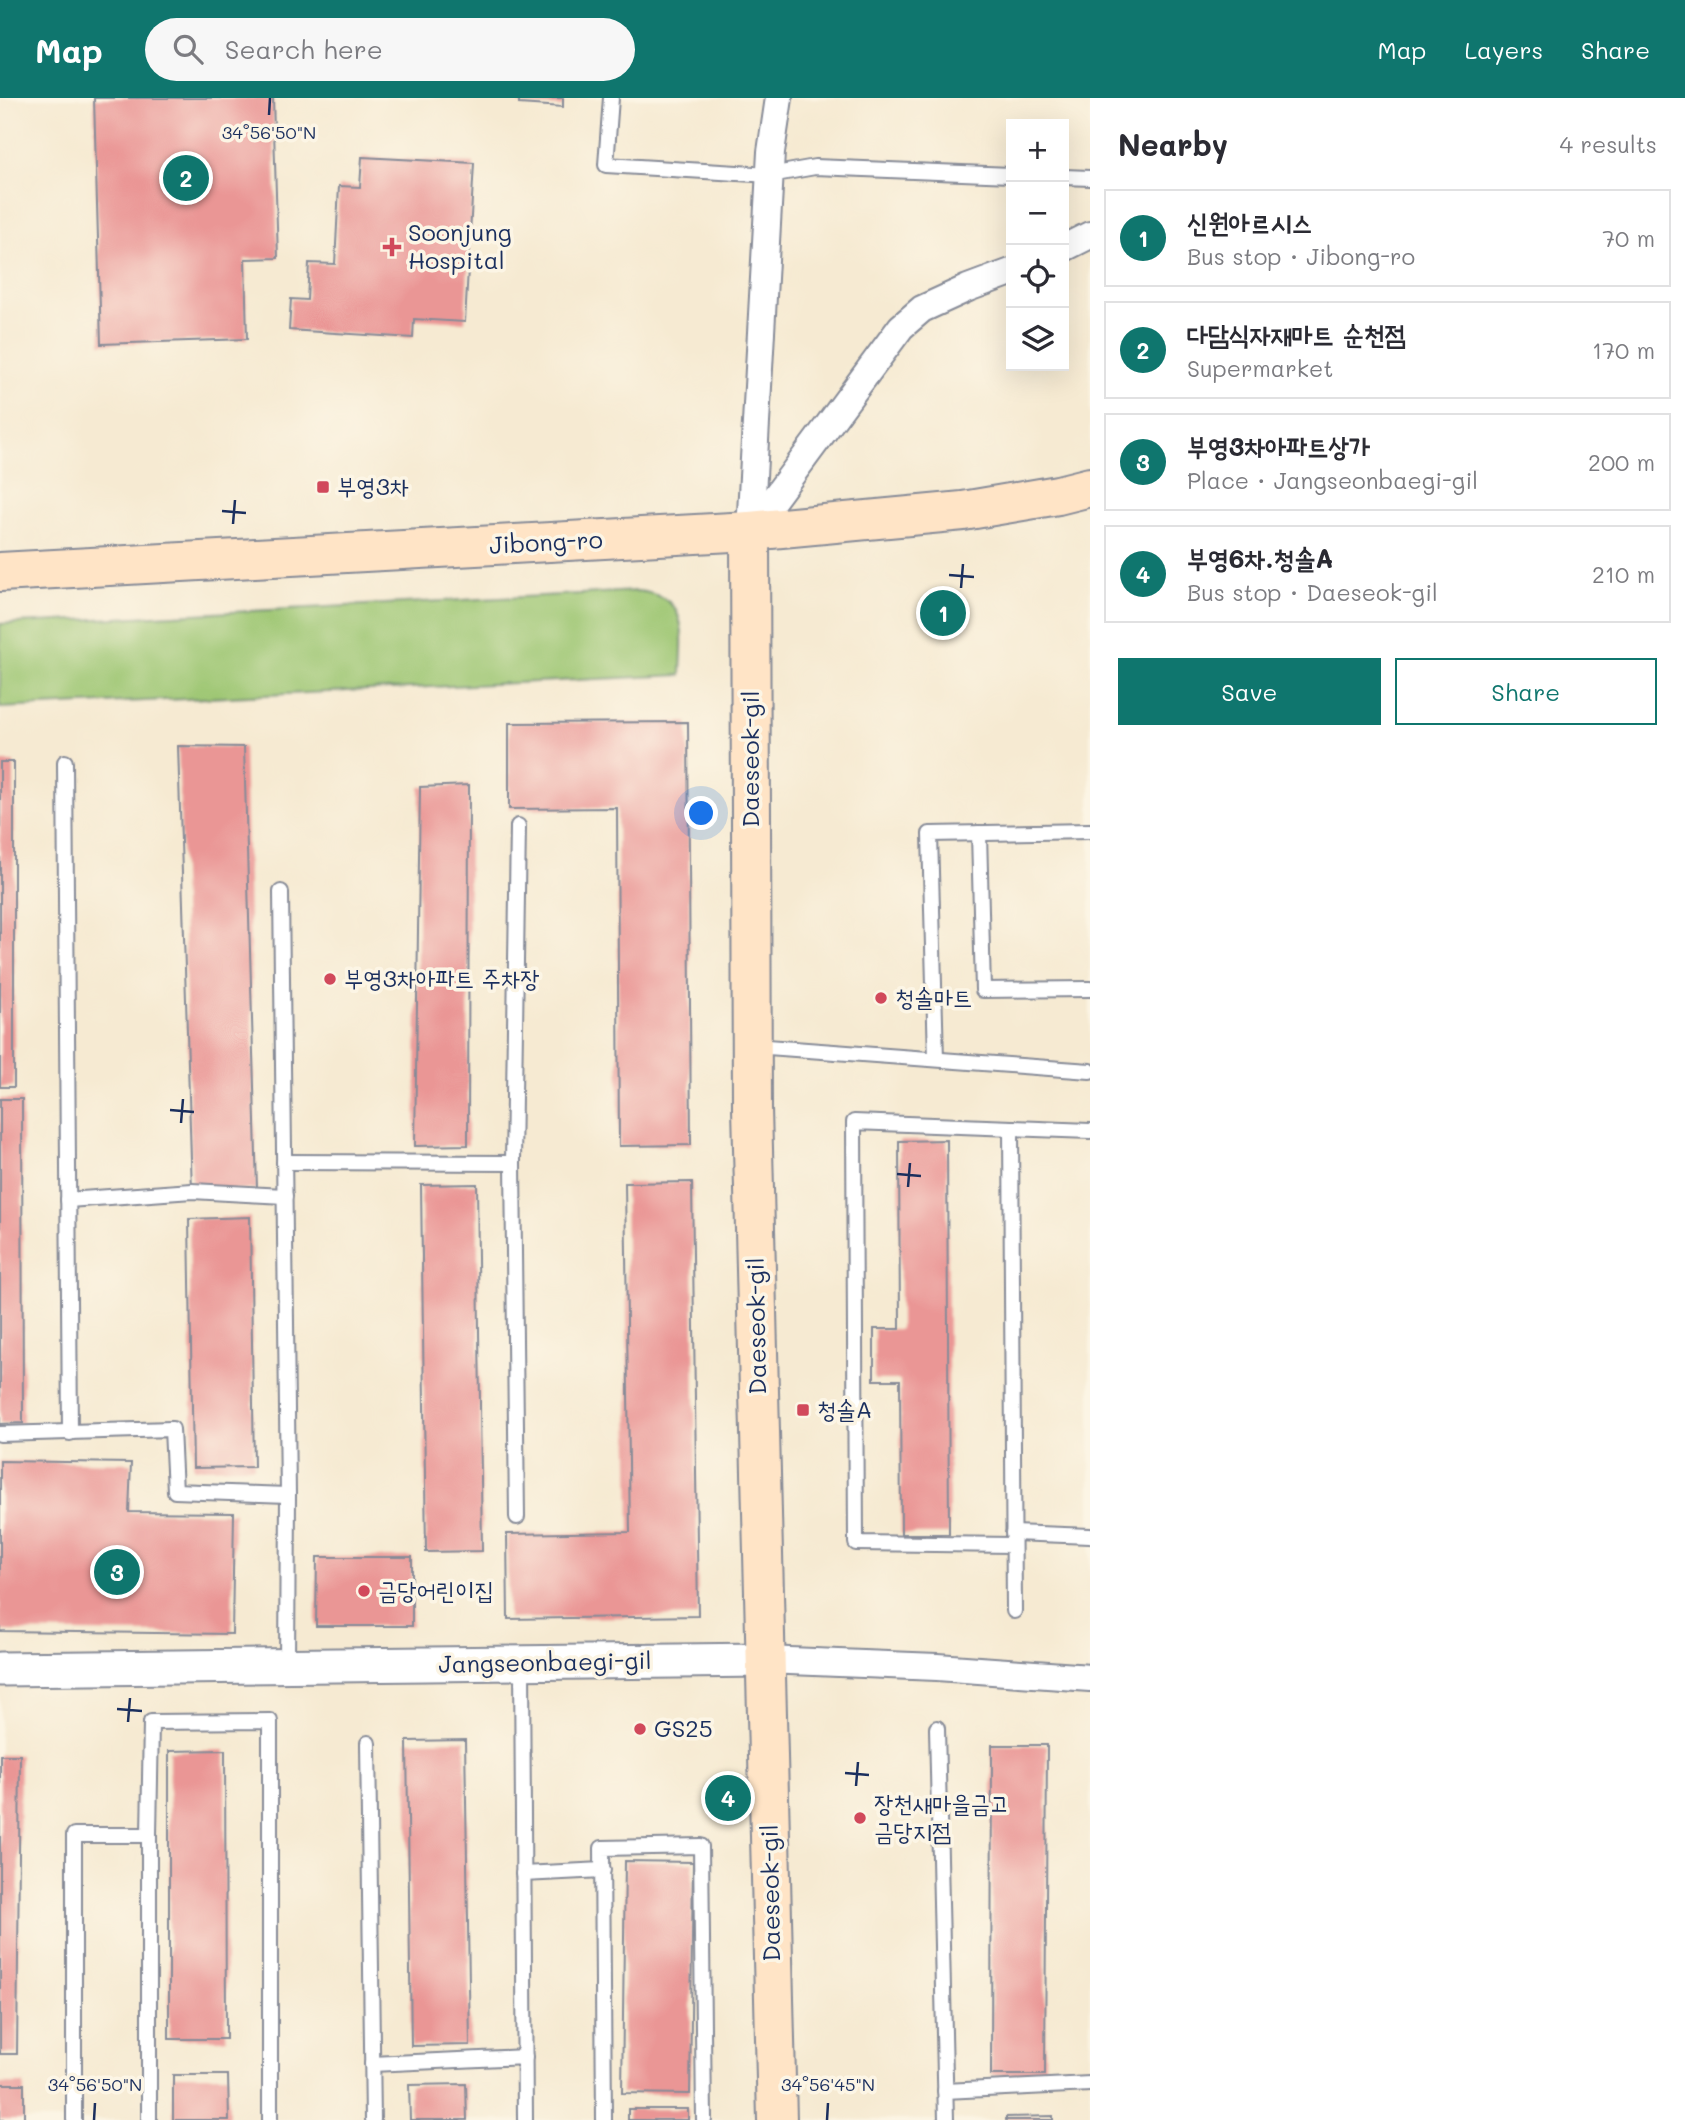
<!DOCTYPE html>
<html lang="en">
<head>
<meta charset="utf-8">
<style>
	:root { --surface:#fff; --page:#f7f7f7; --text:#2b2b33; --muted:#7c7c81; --line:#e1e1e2; --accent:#0f766e }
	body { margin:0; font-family:Mali,"Poor Story",sans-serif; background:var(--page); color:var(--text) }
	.controls { position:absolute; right:21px; top:21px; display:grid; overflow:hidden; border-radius:0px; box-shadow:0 7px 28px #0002 }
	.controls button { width:63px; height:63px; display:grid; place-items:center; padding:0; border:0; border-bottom:2px solid var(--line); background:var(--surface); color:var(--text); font:35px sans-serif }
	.you { position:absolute; left:702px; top:716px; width:24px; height:24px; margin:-18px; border:5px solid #fff; border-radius:50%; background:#1a73e8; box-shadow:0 0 0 10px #1a73e833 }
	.badge { display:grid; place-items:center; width:46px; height:46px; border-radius:50%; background:var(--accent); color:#fff; font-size:23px; font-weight:700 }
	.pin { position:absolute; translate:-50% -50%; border:4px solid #fff; box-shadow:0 2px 7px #0006 }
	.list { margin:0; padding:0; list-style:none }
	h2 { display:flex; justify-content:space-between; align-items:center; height:91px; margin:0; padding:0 28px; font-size:30px }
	h2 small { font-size:23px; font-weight:400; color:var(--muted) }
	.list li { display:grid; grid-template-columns:46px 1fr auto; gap:21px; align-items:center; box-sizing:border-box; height:98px; margin:0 14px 14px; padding:0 14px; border:2px solid var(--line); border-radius:0px }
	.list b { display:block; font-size:26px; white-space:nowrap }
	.list p { margin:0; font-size:23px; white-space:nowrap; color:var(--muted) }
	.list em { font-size:23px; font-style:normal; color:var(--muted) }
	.actions { display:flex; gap:14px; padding:21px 28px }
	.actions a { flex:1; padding:16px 0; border:2px solid var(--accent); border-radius:0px; text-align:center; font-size:24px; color:var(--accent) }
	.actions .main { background:var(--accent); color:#fff }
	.icon { flex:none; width:38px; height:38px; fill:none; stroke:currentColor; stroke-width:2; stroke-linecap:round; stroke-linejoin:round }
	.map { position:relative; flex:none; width:1090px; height:2022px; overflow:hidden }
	header { display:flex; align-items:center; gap:42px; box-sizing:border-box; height:98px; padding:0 35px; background:var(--accent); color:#fff }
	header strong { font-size:33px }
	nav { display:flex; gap:38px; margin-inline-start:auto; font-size:24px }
	.search { width:490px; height:63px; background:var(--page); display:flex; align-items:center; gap:18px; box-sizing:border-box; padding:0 24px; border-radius:38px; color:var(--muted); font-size:26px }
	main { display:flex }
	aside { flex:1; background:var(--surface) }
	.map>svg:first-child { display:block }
</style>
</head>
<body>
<header>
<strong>Map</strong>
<div class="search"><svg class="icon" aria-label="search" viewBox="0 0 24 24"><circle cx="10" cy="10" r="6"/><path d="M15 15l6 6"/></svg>Search here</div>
<nav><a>Map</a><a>Layers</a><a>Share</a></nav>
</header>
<main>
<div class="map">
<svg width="1090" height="2022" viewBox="0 0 1090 2022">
	<rect width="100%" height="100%" fill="#fcf5e5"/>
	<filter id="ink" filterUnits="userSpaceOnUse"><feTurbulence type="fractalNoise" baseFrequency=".0143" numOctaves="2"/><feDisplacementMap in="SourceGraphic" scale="14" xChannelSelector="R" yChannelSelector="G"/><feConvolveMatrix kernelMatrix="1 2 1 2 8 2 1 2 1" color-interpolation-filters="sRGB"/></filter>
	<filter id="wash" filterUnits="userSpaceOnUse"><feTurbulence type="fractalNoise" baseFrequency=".00686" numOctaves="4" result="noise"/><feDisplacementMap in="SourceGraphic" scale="28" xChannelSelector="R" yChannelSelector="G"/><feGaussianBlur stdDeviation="1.57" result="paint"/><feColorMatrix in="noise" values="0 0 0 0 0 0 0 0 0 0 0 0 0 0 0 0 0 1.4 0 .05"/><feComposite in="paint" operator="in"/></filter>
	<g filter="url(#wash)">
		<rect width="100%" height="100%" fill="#f6ead2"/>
		<path fill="#9dc672" stroke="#5c7a68" stroke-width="2" d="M637,493C691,498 682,536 681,577L0,610V526Z"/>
		<g id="blocks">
			<g fill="#ea9695">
				<polygon points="94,0 273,0 278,160 245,161 247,241 101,246"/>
				<polygon points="519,0 563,0 563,9 519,6"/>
				<polygon points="362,59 474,65 465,224 414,221 413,240 289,232 291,201 307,202 309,165 335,166 339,88 360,89"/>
				<polygon points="688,624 691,1047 619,1048 617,710 509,711 509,625"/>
				<polygon points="178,648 244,649 257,1091 192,1093"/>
				<rect x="0" y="664" width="14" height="325"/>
				<polygon points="469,687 468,1047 415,1048 420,689"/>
				<polygon points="0,1001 22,1001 23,1325 0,1326"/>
				<polygon points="947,1042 949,1436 901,1436 900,1282 874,1282 874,1231 900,1231 899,1043"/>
				<polygon points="692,1084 698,1518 508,1521 507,1436 630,1434 625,1085"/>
				<polygon points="477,1086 482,1453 426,1454 421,1087"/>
				<polygon points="250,1119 254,1369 193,1370 189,1121"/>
				<polygon points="0,1363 131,1365 129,1414 234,1415 232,1536 0,1533"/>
				<polygon points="317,1459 412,1459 412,1528 316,1528"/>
				<polygon points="465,1642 470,1947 411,1948 407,1643"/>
				<polygon points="992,1647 1047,1647 1045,1977 991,1977"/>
				<polygon points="225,1652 226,1941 169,1941 169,1653"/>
				<polygon points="0,1657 20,1657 17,1956 0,1956"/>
				<polygon points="625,1763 693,1764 690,1996 622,1995"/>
				<polygon points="173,1977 228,1977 229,2022 173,2022"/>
				<rect x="0" y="1986" width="24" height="36"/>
				<polygon points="466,1986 467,2022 410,2022 409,1987"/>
				<rect x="628" y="2011" width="60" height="11"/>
				<polygon points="1053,2018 1053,2022 1006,2022 1006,2019"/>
			</g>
		</g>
	</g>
	<g filter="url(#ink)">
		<use href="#blocks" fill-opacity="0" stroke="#888c98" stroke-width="2"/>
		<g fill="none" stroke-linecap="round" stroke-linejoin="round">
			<g stroke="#888c98" stroke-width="18">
				<g id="service">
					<polyline points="611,0 606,67 770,77 815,69 1011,77"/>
					<polyline points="1064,79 1090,80"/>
					<polyline points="65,664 70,1335"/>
					<polyline points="979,735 983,892 1090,891"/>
					<polyline points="281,794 288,1397 287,1568"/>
					<polyline points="753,948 1090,973"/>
					<polyline points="936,961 930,736 1090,733"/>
					<polyline points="1011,1030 1014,1513"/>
					<polyline points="284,1064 513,1065"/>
					<polyline points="68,1102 192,1093 285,1098"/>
					<polyline points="0,1336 172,1331 175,1393 288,1397"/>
					<polyline points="517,1419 513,1065 518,728"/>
					<polyline points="1013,1435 1090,1438"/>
					<polyline points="1013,1447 856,1445 854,1024 1090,1033"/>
					<polyline points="522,1565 525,2022"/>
					<polyline points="937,1630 946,2022"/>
					<polyline points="368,1645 373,2022"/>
					<polyline points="149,1737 149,2022"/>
					<polyline points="523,1776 603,1772"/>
					<polyline points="372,1966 525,1959"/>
					<polyline points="945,1993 1090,1986"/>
					<polyline points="74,2022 74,1737 149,1737 151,1624 270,1623 270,2022"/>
					<polyline points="604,2022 602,1750 701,1748 704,2022"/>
				</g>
			</g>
			<g stroke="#888c98" stroke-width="30">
				<g id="minor">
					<polyline points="1064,150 1090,137"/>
					<polyline points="750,433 771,54 779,0"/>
					<polyline points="750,433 901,229 922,211 968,190 1011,174"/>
					<polyline points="765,1562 937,1569 1090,1580"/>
				</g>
			</g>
			<g stroke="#888c98" stroke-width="37">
				<polyline id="tertiary" points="0,1571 765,1562"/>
			</g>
			<g stroke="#888c98" stroke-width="42">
				<g id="secondary">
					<polyline points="750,433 752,1010 777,2022"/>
					<polyline points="0,474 750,433 963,413 1058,397 1090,389"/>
				</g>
			</g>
			<use href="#service" stroke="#fff" stroke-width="14"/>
			<use href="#minor" stroke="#fff" stroke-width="26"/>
			<use href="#tertiary" stroke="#fff" stroke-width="33"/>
			<use href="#secondary" stroke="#ffe4c6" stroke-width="38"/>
		</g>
	</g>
	<path fill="none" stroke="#1b2f5e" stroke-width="2.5" d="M269,17L270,0M222,413L246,415M233,426L235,402M949,477L974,479M961,490L963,466M170,1012L194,1014M181,1025L183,1001M897,1076L921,1078M908,1089L910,1065M117,1611L142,1613M128,1624L130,1600M845,1675L869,1677M856,1688L858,1664M94,2022L95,2005M827,2022L828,2005"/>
	<g fill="#d1495b" stroke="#fcf5e5" stroke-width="2.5">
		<path d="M388.5 138.5h7v7h7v7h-7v7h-7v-7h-7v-7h7z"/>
		<rect x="316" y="382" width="14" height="14" rx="3.5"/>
		<circle cx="330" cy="881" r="7"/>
		<circle cx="881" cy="900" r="7"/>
		<rect x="796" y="1305" width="14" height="14" rx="3.5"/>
		<circle cx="364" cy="1493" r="7"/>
		<circle cx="640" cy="1631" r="7"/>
		<circle cx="860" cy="1720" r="7"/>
	</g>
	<g text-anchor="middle" stroke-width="7" stroke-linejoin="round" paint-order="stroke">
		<g font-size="24" fill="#1b2f5e" stroke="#fcf5e5" text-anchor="start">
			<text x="408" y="143">Soonjung<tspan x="408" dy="28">Hospital</tspan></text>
			<text x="337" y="397">부영3차</text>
			<text x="344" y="889">부영3차아파트 주차장</text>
			<text x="895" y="908">청솔마트</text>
			<text x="817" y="1320">청솔A</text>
			<text x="378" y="1501">금당어린이집</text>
			<text x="654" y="1639">GS25</text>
			<text x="874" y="1714">장천새마을금고<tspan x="874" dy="28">금당지점</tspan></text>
		</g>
		<g font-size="24" fill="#1b2f5e" stroke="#fcf5e5">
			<text transform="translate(546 445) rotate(-3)" y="8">Jibong-ro</text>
			<text transform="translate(751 661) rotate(-90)" y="8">Daeseok-gil</text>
			<text transform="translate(757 1228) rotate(-91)" y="8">Daeseok-gil</text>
			<text transform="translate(545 1565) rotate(-1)" y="8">Jangseonbaegi-gil</text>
			<text transform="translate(771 1795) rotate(-91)" y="8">Daeseok-gil</text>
		</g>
	</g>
	<g font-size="18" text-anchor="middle" fill="#1b2f5e" stroke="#fcf5e5" stroke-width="7" stroke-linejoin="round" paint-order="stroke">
		<text x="269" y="41">34°56'50"N</text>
		<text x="95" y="1993">34°56'50"N</text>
		<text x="828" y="1993">34°56'45"N</text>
	</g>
</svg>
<div class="controls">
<button>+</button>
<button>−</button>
<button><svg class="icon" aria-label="locate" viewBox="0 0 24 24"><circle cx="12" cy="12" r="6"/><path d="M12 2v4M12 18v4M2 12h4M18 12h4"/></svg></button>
<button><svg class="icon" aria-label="layers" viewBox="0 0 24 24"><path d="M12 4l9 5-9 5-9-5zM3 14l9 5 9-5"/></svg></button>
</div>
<div class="you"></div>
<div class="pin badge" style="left:943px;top:515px">1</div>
<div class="pin badge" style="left:186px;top:80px">2</div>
<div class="pin badge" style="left:117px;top:1474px">3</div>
<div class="pin badge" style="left:728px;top:1700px">4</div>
</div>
<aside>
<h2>Nearby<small>4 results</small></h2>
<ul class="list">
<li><span class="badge">1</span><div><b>신원아르시스</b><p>Bus stop · Jibong-ro</p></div><em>70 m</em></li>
<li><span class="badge">2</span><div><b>다담식자재마트 순천점</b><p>Supermarket</p></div><em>170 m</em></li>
<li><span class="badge">3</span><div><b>부영3차아파트상가</b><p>Place · Jangseonbaegi-gil</p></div><em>200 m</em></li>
<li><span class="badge">4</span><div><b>부영6차.청솔A</b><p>Bus stop · Daeseok-gil</p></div><em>210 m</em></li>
</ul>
<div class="actions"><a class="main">Save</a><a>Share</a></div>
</aside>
</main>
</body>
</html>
